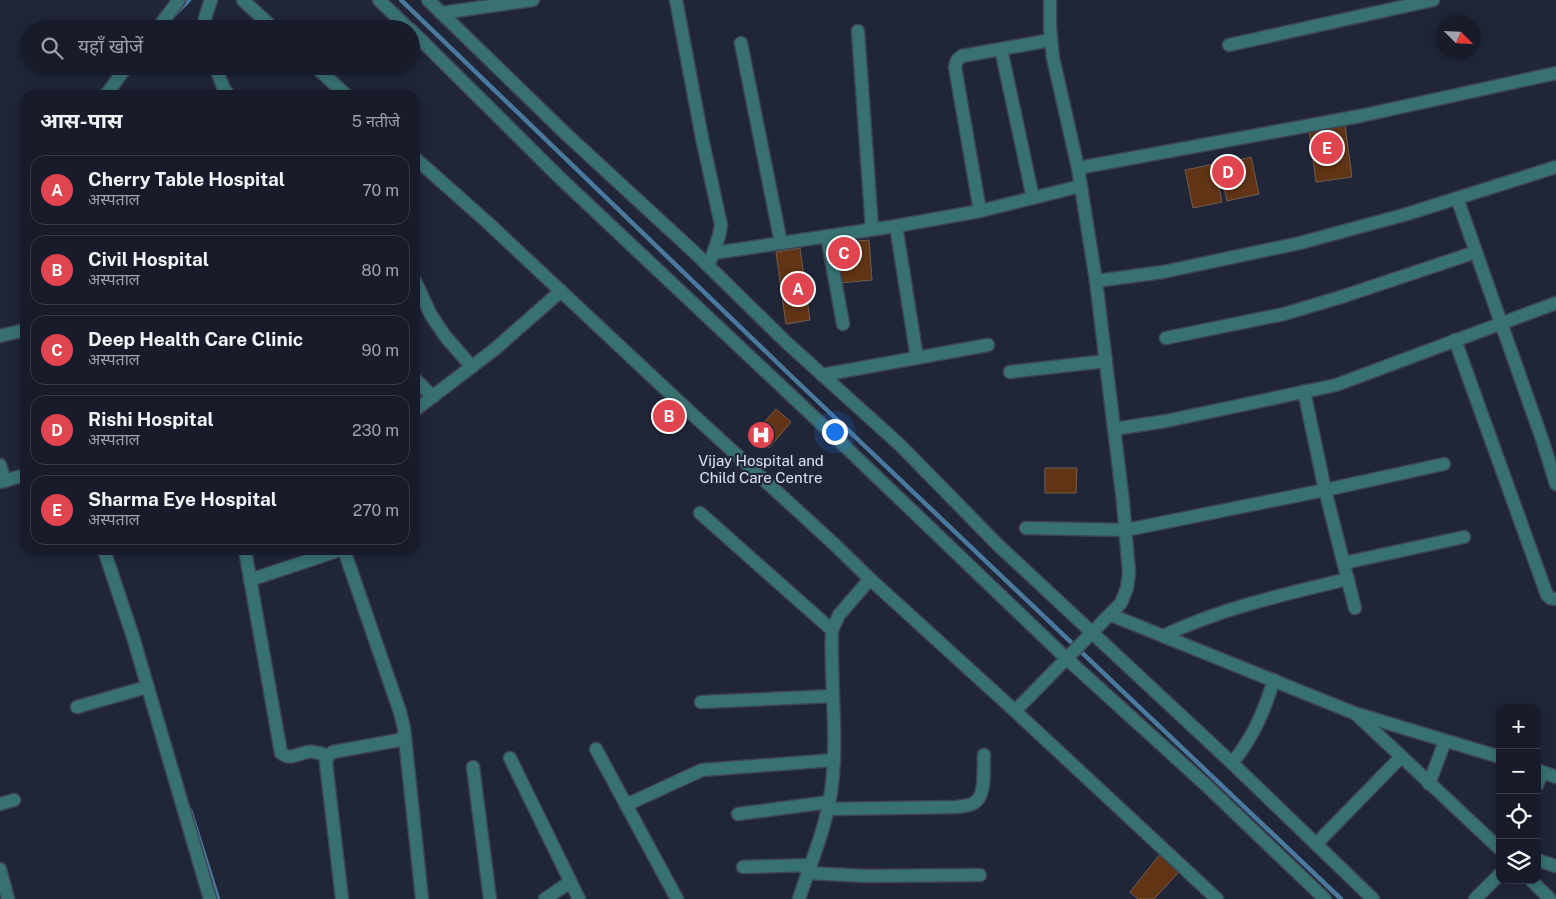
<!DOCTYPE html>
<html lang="hi">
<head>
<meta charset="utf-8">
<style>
	:root { --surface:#181c2a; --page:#252936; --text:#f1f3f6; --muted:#9fa1a8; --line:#363a47; --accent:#ea580c }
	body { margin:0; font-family:"Public Sans","Noto Sans Devanagari",sans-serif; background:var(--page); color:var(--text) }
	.controls { position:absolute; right:15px; bottom:15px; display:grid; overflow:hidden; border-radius:10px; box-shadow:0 2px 12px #0003 }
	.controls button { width:45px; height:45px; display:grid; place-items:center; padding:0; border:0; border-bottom:1px solid var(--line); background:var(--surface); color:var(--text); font:25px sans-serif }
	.compass { position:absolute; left:1436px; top:15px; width:45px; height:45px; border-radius:50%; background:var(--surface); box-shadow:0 2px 12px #0003; rotate:114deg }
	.you { position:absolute; left:834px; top:431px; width:18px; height:18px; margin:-12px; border:4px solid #fff; border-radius:50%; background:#1a73e8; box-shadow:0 0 0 8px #1a73e833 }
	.badge { display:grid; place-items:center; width:32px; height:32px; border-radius:50%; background:var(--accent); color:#fff; font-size:16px; font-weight:700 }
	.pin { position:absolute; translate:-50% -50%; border:2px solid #fff; box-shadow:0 1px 5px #0006 }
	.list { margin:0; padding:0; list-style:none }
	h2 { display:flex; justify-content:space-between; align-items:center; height:65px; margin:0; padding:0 20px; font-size:21px }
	h2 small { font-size:16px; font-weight:400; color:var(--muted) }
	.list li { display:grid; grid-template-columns:32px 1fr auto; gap:15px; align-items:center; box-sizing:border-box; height:70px; margin:0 10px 10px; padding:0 10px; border:1px solid var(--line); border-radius:15px }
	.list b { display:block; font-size:19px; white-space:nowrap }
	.list p { margin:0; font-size:16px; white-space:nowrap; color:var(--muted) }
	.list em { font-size:16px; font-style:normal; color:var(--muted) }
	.icon { flex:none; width:28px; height:28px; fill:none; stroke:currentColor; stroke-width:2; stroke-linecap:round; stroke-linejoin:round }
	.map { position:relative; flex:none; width:1556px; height:899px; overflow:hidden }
	.search { position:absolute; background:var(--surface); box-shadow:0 2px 12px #0003; left:20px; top:20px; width:400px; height:55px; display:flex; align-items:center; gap:12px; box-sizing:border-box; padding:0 18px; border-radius:28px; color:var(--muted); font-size:19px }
	.panel { position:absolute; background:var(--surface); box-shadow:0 2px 12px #0003; left:20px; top:90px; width:400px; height:465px; border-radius:15px }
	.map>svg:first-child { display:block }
</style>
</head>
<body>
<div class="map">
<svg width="1556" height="899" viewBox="0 0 1556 899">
	<rect width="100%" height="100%" fill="#202638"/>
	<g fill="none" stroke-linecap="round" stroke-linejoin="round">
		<g stroke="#49799d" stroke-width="4.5">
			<polyline points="401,0 788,373 1341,899"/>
			<polyline points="173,16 189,0"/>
			<polyline points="190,810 218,899"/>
		</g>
	</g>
	<g fill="#603415" stroke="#735d50">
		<polygon points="1345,126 1352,177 1316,182 1309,130"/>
		<polygon points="1251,157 1259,194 1227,201 1219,165"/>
		<polygon points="1214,164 1222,202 1193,208 1185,170"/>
		<polygon points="869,240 872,280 840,283 836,243"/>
		<polygon points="800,248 810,320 786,324 776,252"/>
		<polygon points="664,402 682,417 672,430 654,415"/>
		<polygon points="776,409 791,422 769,448 753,435"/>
		<polygon points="1045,468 1077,468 1076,493 1045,493"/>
		<polygon points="1161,853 1179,872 1154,899 1138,899 1130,892"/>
	</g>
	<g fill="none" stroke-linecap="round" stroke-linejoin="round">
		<g stroke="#3f4455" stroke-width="15">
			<g id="minor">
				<polyline points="243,0 274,29"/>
				<polyline points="379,0 409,29"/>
				<polyline points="428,0 566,134 693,251 786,342 900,445 998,545 1232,763 1373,899"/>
				<polyline points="676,0 702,138 721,225 719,236 711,259"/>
				<polyline points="441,13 533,0"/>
				<polyline points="157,29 179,0"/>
				<polyline points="206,29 205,18 211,0"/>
				<polyline points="411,30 559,177 831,433 1066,658 1207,786 1325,899"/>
				<polyline points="858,31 872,229"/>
				<polyline points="741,43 781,243"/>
				<polyline points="1229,45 1433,0"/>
				<polyline points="1001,49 1033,198"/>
				<polyline points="215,66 224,89 229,95"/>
				<polyline points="315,66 346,95"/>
				<polyline points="106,95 127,66"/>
				<polyline points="415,158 487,222 690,412 834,544 870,579 1015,711 1217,899"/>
				<polyline points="1078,168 1360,116 1556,73"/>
				<polyline points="1457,198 1542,439 1556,484"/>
				<polyline points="980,211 955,67 957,60 962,56 1051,40"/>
				<polyline points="896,226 917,358"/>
				<polyline points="827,236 843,324"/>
				<polyline points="714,253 896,226 980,211 1081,186"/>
				<polyline points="415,281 431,315 445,336 472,367"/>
				<polyline points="1096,281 1163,272 1300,243 1407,214 1556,167"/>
				<polyline points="0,336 25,330"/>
				<polyline points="1166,338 1284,314 1341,297 1476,252"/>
				<polyline points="1455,340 1547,595 1550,598 1556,599"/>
				<polyline points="1010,372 1106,361"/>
				<polyline points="822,375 988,345"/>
				<polyline points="415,379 433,397"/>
				<polyline points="1304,391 1325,490 1355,608"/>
				<polyline points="415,410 495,349 561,291"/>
				<polyline points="1114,429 1166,421 1336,385 1556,303"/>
				<polyline points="0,465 5,481"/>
				<polyline points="0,482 25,475"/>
				<polyline points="700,513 832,630"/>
				<polyline points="1026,528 1126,530 1325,490 1444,464"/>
				<polyline points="104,550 133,637 210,899"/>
				<path d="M245,550L281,753C291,761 298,753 308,752C315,751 322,754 328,756"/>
				<polyline points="344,550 400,712 404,728 422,899"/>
				<polyline points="1344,563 1464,537"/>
				<polyline points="250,580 340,550"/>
				<polyline points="1111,615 1354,713 1500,757"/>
				<path d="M1163,636C1222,608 1285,594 1348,579"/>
				<polyline points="701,702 833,696"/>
				<polyline points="77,707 147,687"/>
				<polyline points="1015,711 1121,603 1127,588 1129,573 1123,502 1096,281 1078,168 1053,58 1050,28 1050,0"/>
				<polyline points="1356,714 1500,849"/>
				<polyline points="596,749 677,899"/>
				<polyline points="510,758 579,899"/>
				<path d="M1232,763C1253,738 1264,711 1274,680"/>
				<polyline points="473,767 490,899"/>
				<polyline points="1537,770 1556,777"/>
				<polyline points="1429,784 1445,741"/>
				<polyline points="1537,785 1542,772"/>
				<polyline points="0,804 14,800"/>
				<polyline points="626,805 702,770 834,760"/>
				<path d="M827,809L956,807C961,806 967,806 972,804C987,798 983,770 984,755"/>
				<polyline points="738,814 829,802"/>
				<polyline points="1316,844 1400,758"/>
				<polyline points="1537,860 1556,866"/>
				<polyline points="743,867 810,865"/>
				<polyline points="0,869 8,899"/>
				<polyline points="807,873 866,876 980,875"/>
				<polyline points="1531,880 1550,899"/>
				<polyline points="342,899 326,763 328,756 333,752 405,739"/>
				<polyline points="545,899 570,882"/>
				<path d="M799,899C811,862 828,823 832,784C838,733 830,682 832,630L839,615L870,579"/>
				<polyline points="1475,899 1500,874"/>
			</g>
		</g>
		<use href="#minor" stroke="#377271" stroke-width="12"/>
	</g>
	<defs>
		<g id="hospital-disc" transform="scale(1.4375)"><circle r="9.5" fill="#e0444e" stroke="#202638"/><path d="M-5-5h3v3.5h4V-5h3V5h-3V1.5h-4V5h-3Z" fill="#fff"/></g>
	</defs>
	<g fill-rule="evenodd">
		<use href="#hospital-disc" x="761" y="435"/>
	</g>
	<g text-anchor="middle" stroke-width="4.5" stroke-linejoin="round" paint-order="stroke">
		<g font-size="15" fill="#dfe3ef" stroke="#202638">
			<text x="761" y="466">Vijay Hospital and<tspan x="761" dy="17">Child Care Centre</tspan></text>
		</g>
	</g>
</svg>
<div class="controls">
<button>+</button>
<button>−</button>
<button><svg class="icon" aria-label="locate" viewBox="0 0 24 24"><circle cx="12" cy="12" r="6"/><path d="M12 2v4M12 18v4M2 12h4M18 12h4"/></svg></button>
<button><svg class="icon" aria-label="layers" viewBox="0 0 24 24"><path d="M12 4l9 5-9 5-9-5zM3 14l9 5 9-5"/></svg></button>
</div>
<svg class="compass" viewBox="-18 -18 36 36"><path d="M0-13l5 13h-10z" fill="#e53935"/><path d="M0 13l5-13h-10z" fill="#9fa1a8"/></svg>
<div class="you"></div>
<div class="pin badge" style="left:798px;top:289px;background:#e0444e">A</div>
<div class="pin badge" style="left:669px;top:416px;background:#e0444e">B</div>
<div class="pin badge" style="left:844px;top:253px;background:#e0444e">C</div>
<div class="pin badge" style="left:1228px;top:172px;background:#e0444e">D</div>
<div class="pin badge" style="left:1327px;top:148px;background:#e0444e">E</div>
<div class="search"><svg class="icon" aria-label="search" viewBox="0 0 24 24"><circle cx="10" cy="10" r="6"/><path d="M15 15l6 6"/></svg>यहाँ खोजें</div>
<section class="panel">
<h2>आस-पास<small>5 नतीजे</small></h2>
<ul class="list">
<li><span class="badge" style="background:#e0444e">A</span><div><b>Cherry Table Hospital</b><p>अस्पताल</p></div><em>70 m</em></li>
<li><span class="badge" style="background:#e0444e">B</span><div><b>Civil Hospital</b><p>अस्पताल</p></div><em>80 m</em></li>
<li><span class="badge" style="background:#e0444e">C</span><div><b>Deep Health Care Clinic</b><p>अस्पताल</p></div><em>90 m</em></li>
<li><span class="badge" style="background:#e0444e">D</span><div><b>Rishi Hospital</b><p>अस्पताल</p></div><em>230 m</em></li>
<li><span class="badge" style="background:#e0444e">E</span><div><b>Sharma Eye Hospital</b><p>अस्पताल</p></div><em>270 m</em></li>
</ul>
</section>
</div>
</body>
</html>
